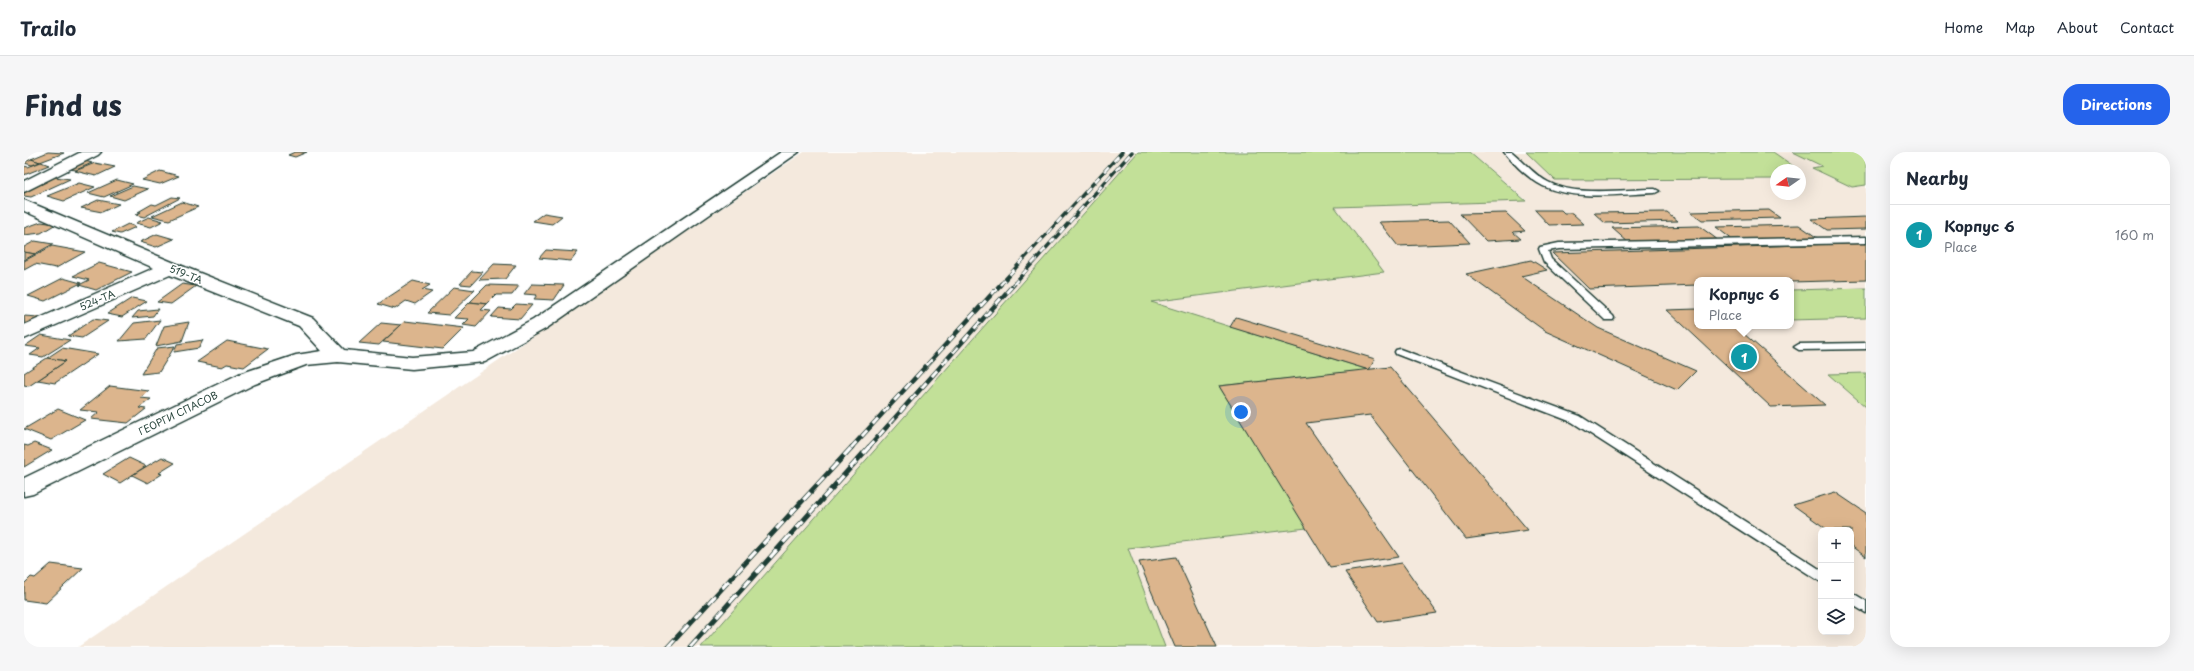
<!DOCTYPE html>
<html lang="en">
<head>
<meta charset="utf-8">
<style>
	:root { --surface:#fff; --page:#f6f6f7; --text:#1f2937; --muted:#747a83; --line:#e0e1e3; --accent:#2563eb }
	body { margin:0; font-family:"Playpen Sans",sans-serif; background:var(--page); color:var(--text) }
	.controls { position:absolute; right:12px; bottom:12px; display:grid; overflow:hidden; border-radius:8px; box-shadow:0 4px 16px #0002 }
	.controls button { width:36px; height:36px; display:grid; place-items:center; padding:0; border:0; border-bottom:1px solid var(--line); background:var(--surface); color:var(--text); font:20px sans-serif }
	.compass { position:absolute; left:1746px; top:12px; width:36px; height:36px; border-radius:50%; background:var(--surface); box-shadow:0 4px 16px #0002; rotate:256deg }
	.you { position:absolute; left:1217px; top:260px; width:14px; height:14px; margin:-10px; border:3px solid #fff; border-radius:50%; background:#1a73e8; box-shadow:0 0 0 6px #1a73e833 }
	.badge { display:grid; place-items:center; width:26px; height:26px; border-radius:50%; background:var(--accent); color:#fff; font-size:13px; font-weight:700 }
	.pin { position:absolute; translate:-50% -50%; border:2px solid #fff; box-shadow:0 1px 4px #0006 }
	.popup { position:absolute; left:1670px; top:125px; width:100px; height:52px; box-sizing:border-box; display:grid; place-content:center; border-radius:8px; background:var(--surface); filter:drop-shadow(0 1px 3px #0005); font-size:13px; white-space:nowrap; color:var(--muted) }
	.popup b { font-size:15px; color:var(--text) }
	.popup::after { content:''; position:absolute; left:50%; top:100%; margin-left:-8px; border:8px solid transparent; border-top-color:var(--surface) }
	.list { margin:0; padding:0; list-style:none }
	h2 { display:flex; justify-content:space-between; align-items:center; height:52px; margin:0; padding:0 16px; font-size:17px }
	h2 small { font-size:13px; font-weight:400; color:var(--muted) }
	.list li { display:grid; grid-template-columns:26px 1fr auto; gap:12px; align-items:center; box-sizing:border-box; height:60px; padding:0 16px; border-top:1px solid var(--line) }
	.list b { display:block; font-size:15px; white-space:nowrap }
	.list p { margin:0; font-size:13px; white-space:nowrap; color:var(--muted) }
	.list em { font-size:13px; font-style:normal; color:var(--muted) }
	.icon { flex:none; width:22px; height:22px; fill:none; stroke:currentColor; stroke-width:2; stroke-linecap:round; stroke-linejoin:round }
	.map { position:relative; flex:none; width:1842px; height:495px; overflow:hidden; border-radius:16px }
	header { display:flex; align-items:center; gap:24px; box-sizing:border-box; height:56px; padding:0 20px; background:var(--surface); border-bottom:1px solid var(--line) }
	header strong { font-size:19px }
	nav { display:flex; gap:22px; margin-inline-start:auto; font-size:14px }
	.intro { display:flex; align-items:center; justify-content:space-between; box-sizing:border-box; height:96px; padding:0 24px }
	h1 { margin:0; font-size:28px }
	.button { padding:10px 18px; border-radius:16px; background:var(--accent); color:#fff; font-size:14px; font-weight:700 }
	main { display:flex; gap:24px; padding:0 24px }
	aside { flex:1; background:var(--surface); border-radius:16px; box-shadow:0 4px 16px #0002 }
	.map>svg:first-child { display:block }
</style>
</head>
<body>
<header>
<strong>Trailo</strong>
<nav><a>Home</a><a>Map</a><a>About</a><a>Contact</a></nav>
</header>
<div class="intro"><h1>Find us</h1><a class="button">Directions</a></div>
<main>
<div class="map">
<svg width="1842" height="495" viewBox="0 0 1842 495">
	<rect width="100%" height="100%" fill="#fff"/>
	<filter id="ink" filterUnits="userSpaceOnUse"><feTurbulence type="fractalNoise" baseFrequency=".025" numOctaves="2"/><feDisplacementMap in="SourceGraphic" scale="8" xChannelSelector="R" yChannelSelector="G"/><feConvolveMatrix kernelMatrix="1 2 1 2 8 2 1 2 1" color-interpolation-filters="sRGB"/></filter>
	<g filter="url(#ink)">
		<g fill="#f4e9dd" fill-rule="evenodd">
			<polygon points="780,0 1114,0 677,495 54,495"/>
			<path d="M1445,0H1842V495H1141L1104,396L1282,376L1195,234L1343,218L1126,150L1360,120L1310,55L1502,48ZM1752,18H1776V42H1752ZM1673,128H1767V174H1673ZM1797,378H1827V480H1797Z"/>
		</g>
		<g fill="#c2e098" stroke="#708e66">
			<polygon points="1114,0 1445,0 1502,49 1311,55 1360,120 1127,150 1345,218 1195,234 1283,376 1104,396 1141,495 677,495"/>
			<polygon points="1502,0 1749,0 1775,18 1752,18 1752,27 1531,28"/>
			<polygon points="1769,0 1842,0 1842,33 1828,35 1788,16 1798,14"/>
			<polygon points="1842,136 1842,166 1767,168 1767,138"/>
			<polygon points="1842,221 1842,255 1804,222"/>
		</g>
		<g fill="#dcb58d" stroke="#1f3d34">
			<polygon points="24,0 40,1 16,10 7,7"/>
			<polygon points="271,0 283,0 271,5 264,3"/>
			<polygon points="7,7 16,10 8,13 0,11"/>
			<polygon points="61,9 68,11 52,18 44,17"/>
			<polygon points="17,10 25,13 0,23 0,14 4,15"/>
			<polygon points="71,11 91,15 72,24 51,19"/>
			<polygon points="136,19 155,24 136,32 118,28"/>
			<polygon points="31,25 46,27 7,45 0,44 0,41"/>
			<polygon points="93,28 109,32 80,45 64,41"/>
			<polygon points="55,31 71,35 40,49 23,44"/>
			<polygon points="109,34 124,37 100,48 86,44"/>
			<polygon points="148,45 156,46 120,65 112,63 117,60 114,60 128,52 132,53"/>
			<polygon points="74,48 95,52 78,60 57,56"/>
			<polygon points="158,50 174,55 145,68 128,64"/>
			<polygon points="1511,58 1537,58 1540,61 1548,61 1560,72 1525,73"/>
			<polygon points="1745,58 1756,66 1678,68 1667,60"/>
			<polygon points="1643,60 1654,69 1581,71 1570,61"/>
			<polygon points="520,61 538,64 528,72 509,69"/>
			<polygon points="1482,61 1501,79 1489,80 1497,87 1462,89 1436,62"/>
			<polygon points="125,65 139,69 127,75 112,71"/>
			<polygon points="1842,65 1842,77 1803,78 1787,67"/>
			<polygon points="1425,68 1446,91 1374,94 1355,70"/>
			<polygon points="17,70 32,72 17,81 0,83 0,76"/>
			<polygon points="104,72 112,75 96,82 88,80"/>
			<polygon points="1775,73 1795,87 1710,89 1692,75"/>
			<polygon points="1675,74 1694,88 1605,91 1588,76"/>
			<polygon points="133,82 150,87 132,95 116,90"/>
			<polygon points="11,89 29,92 11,102 0,100 0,95"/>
			<polygon points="1842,91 1842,128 1767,130 1767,128 1673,128 1673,133 1565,137 1528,101"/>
			<polygon points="28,94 61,100 32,116 11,112 0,118 0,109"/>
			<polygon points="522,98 554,100 547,109 515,106"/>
			<polygon points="0,100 11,102 0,108"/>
			<polygon points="1507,108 1523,118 1497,124 1574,176 1672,219 1653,238 1521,179 1442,122"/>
			<polygon points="75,111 108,120 72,138 55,133 65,128 49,124"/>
			<polygon points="470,112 492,113 481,127 455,128"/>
			<polygon points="448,119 459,120 447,133 436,132"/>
			<polygon points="39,126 57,131 21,149 4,144"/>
			<polygon points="389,129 406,133 398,138 408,140 391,152 382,149 371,157 354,152"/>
			<polygon points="158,132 172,134 147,152 133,150"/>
			<polygon points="508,132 540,133 530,148 510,147 513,143 500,142"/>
			<polygon points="463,133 495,134 488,143 472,143 463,152 446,150"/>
			<polygon points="430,135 451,138 425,163 403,161"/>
			<polygon points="108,146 123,149 98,165 83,162"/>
			<polygon points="446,150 463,152 457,158 467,159 452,175 439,173 445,167 430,166"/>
			<polygon points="492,152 508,153 496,167 467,165 475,156 487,157"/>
			<polygon points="134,157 129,164 108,166 114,159"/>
			<polygon points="1673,157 1673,174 1711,174 1801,253 1747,255 1643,158"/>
			<polygon points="0,164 15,165 1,175"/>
			<polygon points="1212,165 1351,207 1345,218 1206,175"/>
			<polygon points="69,167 84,169 58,186 44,184"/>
			<polygon points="136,168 122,187 95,189 110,171"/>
			<polygon points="381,169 440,176 419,197 359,190"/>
			<polygon points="165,170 158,189 132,194 140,174"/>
			<polygon points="357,171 377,173 355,193 335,191"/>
			<polygon points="17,183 46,188 19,205 6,203 16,196 1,194"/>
			<polygon points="179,188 175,196 150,200 153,192"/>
			<polygon points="203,189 244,197 220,215 203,212 198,215 173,210"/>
			<polygon points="151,194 135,220 117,222 133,196"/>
			<polygon points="38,196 74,202 31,231 14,228 42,209 23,206"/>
			<polygon points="23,206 42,209 5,234 0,233 0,221"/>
			<polygon points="1366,215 1504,378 1442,387 1346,263 1282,271 1375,405 1306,415 1195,234"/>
			<polygon points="86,234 125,239 116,246 127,247 115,256 122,257 104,271 67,267 75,260 56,258"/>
			<polygon points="34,257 61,268 27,288 0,277"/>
			<polygon points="10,291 28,298 0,315 0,293 4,294"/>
			<polygon points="138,305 151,311 135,321 138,322 124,331 108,323"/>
			<polygon points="105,306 122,314 96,331 79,322"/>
			<polygon points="1811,340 1842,361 1842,405 1827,394 1827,378 1804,378 1769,353"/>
			<polygon points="1152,405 1193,495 1151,495 1115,410"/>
			<polygon points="1378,411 1413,461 1354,470 1321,420"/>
			<polygon points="27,412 59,416 22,451 0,448 0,432 7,425 11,426"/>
		</g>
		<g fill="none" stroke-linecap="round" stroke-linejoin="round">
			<g stroke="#1f3d34" stroke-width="3">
				<g id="lane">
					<path d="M1480,0H1488C1500,10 1510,23 1524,30C1551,45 1601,37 1631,37L1635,39L1631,41C1598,42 1550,49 1519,34C1505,27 1490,12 1480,0Z"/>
					<polygon points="1842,85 1842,91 1535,97 1524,99 1527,107 1589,164 1590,166 1589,168 1581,168 1520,110 1515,97 1516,95 1535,91"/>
					<polygon points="1842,191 1842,197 1775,198 1770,195 1775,192"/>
					<polygon points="1376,197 1556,264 1797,418 1797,430 1548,270 1372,202 1371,200 1372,198"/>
					<polygon points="1827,440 1842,449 1842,461 1827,452"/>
				</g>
			</g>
			<g stroke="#1f3d34" stroke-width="3">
				<g id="street">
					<polygon points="57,0 77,0 74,3 0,40 0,29"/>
					<polygon points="757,0 775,0 523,176 461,210 388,217 314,210 282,213 231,232 9,342 0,344 0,326 215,222 272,203 298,199 275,174 146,123 0,187 0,173 130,116 0,59 0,48 153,112 289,166 320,198 388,205 449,200 509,168"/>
				</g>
			</g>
			<use href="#lane" fill="#fff" fill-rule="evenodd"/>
			<use href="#street" fill="#fff" fill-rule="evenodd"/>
			<g stroke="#1f3d34" stroke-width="3.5">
				<g id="rail-far2">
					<polyline points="976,133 1098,0"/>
					<polyline points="989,133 1108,0"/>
				</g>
			</g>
			<g stroke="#1f3d34" stroke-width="4.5">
				<g id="rail-far1">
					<polyline points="827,296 977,132"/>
					<polyline points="844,296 990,132"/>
				</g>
			</g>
			<g stroke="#1f3d34" stroke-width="5">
				<g id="rail">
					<polyline points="644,495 828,295"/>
					<polyline points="666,495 845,295"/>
				</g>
			</g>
			<use href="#rail-far2" stroke="#fff" stroke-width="2.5" stroke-dasharray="7" stroke-linecap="butt"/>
			<use href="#rail-far1" stroke="#fff" stroke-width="3" stroke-dasharray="8" stroke-linecap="butt"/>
			<use href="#rail" stroke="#fff" stroke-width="3.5" stroke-dasharray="10" stroke-linecap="butt"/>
		</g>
	</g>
	<g text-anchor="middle" stroke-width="3" stroke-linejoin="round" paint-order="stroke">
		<g font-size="10" fill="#1f3d34" stroke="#fff">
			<text transform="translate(162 122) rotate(22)" y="4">519-ТА</text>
			<text transform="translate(73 148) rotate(-23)" y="4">524-ТА</text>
			<text transform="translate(154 261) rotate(-26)" y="4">ГЕОРГИ СПАСОВ</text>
		</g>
	</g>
</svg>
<div class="controls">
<button>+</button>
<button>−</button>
<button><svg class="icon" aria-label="layers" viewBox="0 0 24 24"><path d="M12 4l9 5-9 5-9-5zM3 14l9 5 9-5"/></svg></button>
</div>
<svg class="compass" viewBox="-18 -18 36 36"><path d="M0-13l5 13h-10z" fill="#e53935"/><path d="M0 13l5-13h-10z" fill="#747a83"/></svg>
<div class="you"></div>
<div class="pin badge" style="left:1720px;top:205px;background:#0f9aa8">1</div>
<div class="popup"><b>Корпус 6</b>Place</div>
</div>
<aside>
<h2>Nearby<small></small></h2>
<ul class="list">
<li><span class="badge" style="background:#0f9aa8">1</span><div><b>Корпус 6</b><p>Place</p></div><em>160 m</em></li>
</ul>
</aside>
</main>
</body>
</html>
